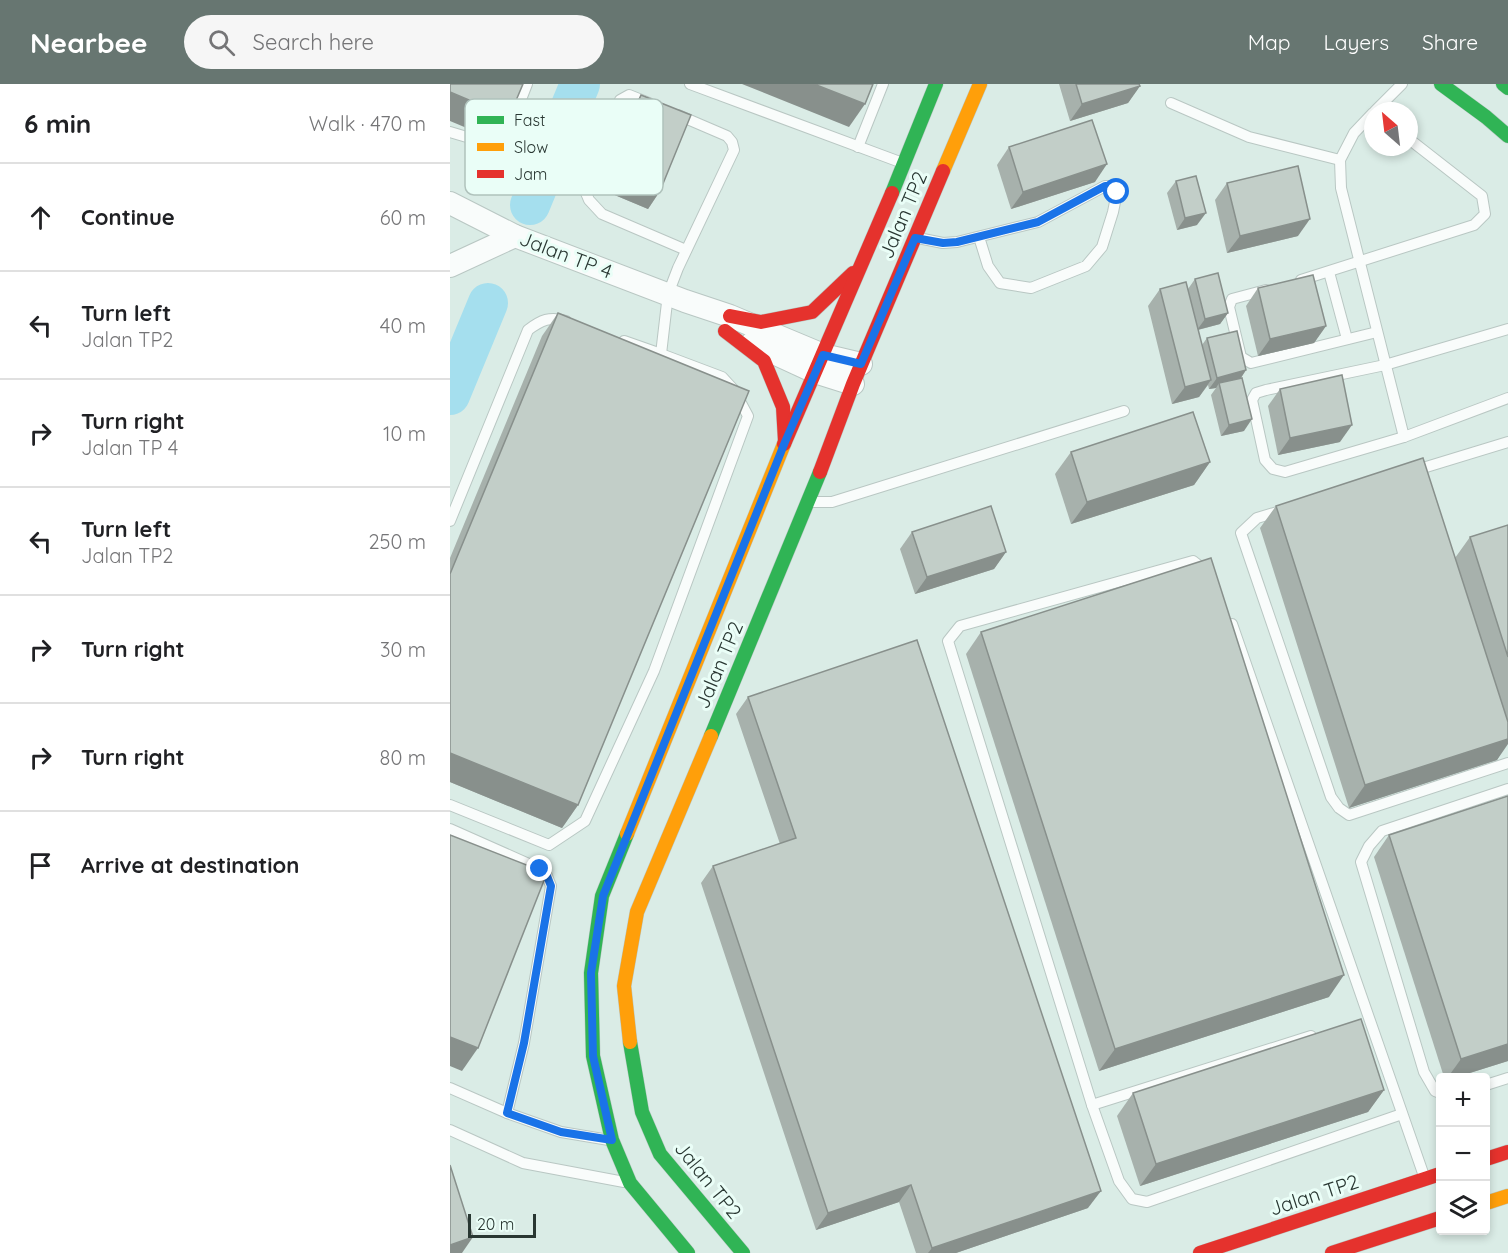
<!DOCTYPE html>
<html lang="en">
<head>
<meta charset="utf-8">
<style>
	:root { --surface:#fff; --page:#f6f6f6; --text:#202124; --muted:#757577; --line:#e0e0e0; --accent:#677671 }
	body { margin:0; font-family:Quicksand,sans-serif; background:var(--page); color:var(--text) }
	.controls { position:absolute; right:18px; bottom:18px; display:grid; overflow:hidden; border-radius:6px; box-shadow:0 3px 9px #0003 }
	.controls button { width:54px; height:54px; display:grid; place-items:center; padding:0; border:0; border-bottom:2px solid var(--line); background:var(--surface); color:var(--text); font:30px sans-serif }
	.compass { position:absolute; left:914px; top:18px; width:54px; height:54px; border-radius:50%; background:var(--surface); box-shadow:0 3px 9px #0003; rotate:332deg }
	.scale { position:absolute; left:18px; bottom:15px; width:68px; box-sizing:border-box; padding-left:6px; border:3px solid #293732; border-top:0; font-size:16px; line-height:21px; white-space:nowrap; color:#293732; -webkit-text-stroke:4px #eafef7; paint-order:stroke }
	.stop { position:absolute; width:18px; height:18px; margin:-14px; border:4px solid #1a73e8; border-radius:50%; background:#fff }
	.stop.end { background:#1a73e8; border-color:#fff; box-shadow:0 2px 6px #0008 }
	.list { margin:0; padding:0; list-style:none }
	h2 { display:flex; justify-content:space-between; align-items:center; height:78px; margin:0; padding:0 24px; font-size:26px }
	h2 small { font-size:20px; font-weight:400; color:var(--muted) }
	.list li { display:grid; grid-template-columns:39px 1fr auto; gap:18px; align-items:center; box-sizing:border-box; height:108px; padding:0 24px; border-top:2px solid var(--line) }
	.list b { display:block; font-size:22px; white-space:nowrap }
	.list p { margin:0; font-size:20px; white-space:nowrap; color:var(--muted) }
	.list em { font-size:20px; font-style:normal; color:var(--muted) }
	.icon { flex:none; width:33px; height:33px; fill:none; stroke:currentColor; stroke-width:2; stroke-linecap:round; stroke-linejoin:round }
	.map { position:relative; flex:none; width:1058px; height:1169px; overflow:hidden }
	header { display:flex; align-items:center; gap:36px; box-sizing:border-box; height:84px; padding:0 30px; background:var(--accent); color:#fff }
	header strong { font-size:28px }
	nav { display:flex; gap:33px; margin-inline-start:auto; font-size:21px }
	.search { width:420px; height:54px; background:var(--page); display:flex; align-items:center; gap:15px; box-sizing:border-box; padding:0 21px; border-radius:33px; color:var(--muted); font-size:22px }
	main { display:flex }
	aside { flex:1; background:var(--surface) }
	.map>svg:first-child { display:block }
</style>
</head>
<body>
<header>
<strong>Nearbee</strong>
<div class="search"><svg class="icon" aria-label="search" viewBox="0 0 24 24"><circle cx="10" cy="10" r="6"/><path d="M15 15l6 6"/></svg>Search here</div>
<nav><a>Map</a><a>Layers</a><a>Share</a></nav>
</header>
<main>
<aside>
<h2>6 min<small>Walk · 470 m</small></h2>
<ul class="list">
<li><svg class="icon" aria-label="ahead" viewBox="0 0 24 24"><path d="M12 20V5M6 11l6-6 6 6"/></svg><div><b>Continue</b></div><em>60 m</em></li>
<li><svg class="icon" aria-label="left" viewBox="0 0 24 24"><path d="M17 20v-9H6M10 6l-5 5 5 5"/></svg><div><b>Turn left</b><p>Jalan TP2</p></div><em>40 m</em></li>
<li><svg class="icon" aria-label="right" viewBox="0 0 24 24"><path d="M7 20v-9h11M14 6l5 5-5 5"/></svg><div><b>Turn right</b><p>Jalan TP 4</p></div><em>10 m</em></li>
<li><svg class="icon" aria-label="left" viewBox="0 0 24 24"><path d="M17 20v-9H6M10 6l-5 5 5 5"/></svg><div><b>Turn left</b><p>Jalan TP2</p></div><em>250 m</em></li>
<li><svg class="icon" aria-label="right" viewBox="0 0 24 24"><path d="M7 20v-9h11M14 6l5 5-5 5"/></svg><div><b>Turn right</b></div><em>30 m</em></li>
<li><svg class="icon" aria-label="right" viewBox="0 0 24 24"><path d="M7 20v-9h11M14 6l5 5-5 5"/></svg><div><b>Turn right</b></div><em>80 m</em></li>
<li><svg class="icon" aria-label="arrive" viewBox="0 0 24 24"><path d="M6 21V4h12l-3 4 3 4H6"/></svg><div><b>Arrive at destination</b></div></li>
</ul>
</aside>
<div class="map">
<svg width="1058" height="1169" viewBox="0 0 1058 1169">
	<rect width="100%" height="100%" fill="#daece6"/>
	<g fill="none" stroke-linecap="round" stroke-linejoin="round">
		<g stroke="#a5dfee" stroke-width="40">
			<polyline points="80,121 130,0"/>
			<polyline points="0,311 38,219"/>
		</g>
		<g stroke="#b9c7c3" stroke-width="12">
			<g id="lane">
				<polyline points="240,0 450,78"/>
				<polyline points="199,19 179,11 170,16 133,102 139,116 152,130 236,166"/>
				<polyline points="721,19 799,53 890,76"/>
				<polyline points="925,27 952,0"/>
				<polyline points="923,29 904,49 890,76 891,104 954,353 1058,314"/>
				<polyline points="0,48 37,59 46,60 58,49 77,0"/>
				<polyline points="408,63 433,0"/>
				<polyline points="468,154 493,159 507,158 588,138 655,102 662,102 667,108 663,128 652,163 636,182 581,204 550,199 538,182 529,153"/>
				<polyline points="879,188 897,255"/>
				<polyline points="851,196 1024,141 1035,130 1032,112 959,55"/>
				<polyline points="816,206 782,215 779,223 791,273 801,279 927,248"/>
				<polyline points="174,257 211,270"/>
				<polyline points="954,353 835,388 823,385 815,376 802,316 806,309 816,306 935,281 1058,245"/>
				<polyline points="963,387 1058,358"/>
				<polyline points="362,418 382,418 674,327"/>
				<polyline points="834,426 807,434 791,449 881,713 889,724 899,731 1058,679"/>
				<path d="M0,437L78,246C91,236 100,232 116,237"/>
				<polyline points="756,487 743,477 510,542 498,557 642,1021 669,1097 682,1115 697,1118 952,1030"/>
				<polyline points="782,540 974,1092"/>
				<polyline points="0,721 99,761 135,737 204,587 298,332 284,306 272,293 211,270 218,210 228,184 284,66 282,58 277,52 228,31"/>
				<polyline points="0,745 90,785 97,792 101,802 74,959 57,1029"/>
				<polyline points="1036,1001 1058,994"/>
				<polyline points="0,1004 57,1029 111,1048 159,1056"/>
				<polyline points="990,1009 985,1007 974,988 911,778 919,762 932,747 1058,705"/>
				<polyline points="642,1021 861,952"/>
				<polyline points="0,1046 73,1079 174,1098"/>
			</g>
		</g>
		<g stroke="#b9c7c3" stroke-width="24">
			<g id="street">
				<polyline points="0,119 65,152 235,217 280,232 373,271 411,280"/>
				<polyline points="0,182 65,152"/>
				<polyline points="302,259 365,288 403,300"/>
			</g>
		</g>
		<g stroke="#b9c7c3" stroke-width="15">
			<g id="fast">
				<polyline points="991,0 1036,33 1058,52"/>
				<polyline points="1053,0 1058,4"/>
				<polyline points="442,109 486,0"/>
				<polyline points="261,652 370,388"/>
				<polyline points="177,750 152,812 141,889 143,972 162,1056 180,1099 238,1169"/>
				<polyline points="180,958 192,1028 210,1070 293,1169"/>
			</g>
		</g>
		<g stroke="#b9c7c3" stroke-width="15">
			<g id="slow">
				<polyline points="493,87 530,0"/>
				<polyline points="177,750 334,360"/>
				<polyline points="180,958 174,902 187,828 261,652"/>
				<polyline points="1036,1119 1058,1112"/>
			</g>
		</g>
		<g stroke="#b9c7c3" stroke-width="15">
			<g id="jam">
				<polyline points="280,232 311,238 362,228 403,189"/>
				<polyline points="275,247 314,277 333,323 335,357"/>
				<polyline points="334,360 442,109"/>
				<polyline points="370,388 403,300 493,87"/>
				<polyline points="1036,1075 1058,1068"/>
				<polyline points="750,1169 990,1090"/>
				<polyline points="882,1169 990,1134"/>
			</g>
		</g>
		<use href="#lane" stroke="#f9fcfb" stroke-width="10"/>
		<use href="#street" stroke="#f9fcfb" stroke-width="22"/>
		<use href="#fast" stroke="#30b455" stroke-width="14"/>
		<use href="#slow" stroke="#ff9f0a" stroke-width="14"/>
		<use href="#jam" stroke="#e5322d" stroke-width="14"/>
	</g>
	<g fill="#a7b1ac">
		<polygon points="609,0 689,0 690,2 678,19 620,37"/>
		<polygon points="191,11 210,107 198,125 148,104 179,28"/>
		<polygon points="559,63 645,98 561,125 547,81"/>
		<polygon points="726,97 747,141 727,146 717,109"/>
		<polygon points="777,99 848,152 777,169 765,116"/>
		<polygon points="745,195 778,229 770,240 748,246 752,261 757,254 796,286 791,294 794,347 771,352 761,311 766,304 759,305 758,301 749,313 722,320 698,222 710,205 738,205"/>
		<polygon points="808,204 876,242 864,259 808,272 796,222"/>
		<polygon points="108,229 128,721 112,744 0,698 0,474 92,252"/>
		<polygon points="830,305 890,358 828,371 818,322"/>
		<polygon points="621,368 760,378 744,401 621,440 605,390"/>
		<polygon points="826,422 1005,474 1020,453 1058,441 1058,655 1047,676 899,724 810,444"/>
		<polygon points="462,448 556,468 544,485 465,510 450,465"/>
		<polygon points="531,548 879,913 649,987 516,570"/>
		<polygon points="298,613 638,1124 506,1169 466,1169 449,1118 366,1146 251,799 263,782 330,760 286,630"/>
		<polygon points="939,751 1058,977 1007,993 994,993 924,773"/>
		<polygon points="934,1006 918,1028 690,1102 667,1032 683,1009"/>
	</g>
	<g fill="#88908c">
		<polygon points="292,0 364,0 415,20 399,43"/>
		<polygon points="690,2 678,19 620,37 632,20"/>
		<polygon points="0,8 59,33 43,55 0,37"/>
		<polygon points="657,80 645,98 561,125 573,108"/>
		<polygon points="160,87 210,107 198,125 148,104"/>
		<polygon points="756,129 747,141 727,146 735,134"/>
		<polygon points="860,135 848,152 777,169 790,152"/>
		<polygon points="778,229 770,240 747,246 755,235"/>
		<polygon points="876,242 864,259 808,272 820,255"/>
		<polygon points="796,286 788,298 769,299 766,304 759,305 767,294"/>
		<polygon points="761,296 749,313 722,320 735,303"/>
		<polygon points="802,335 794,347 771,352 779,341"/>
		<polygon points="902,341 890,358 828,371 840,354"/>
		<polygon points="760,378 744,401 621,440 637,418"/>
		<polygon points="556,468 544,485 465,510 477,493"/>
		<polygon points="1058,655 1058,660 1047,676 899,724 915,701"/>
		<polygon points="0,669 128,721 112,744 0,698"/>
		<polygon points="894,891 879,913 649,987 665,965"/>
		<polygon points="0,953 28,964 12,987 0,982"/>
		<polygon points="1058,960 1058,977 1007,993 998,993 1011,975"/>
		<polygon points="934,1006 918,1028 690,1102 706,1080"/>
		<polygon points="461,1101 449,1118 366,1146 378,1129"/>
		<polygon points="651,1107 638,1124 506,1169 478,1169 482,1164"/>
		<polygon points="23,1153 12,1169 0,1169 0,1161"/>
	</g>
	<g fill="#c2cec8" stroke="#88908c" stroke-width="1.5">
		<polygon points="0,0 73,0 59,33 0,8"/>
		<polygon points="364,0 423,0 415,20"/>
		<polygon points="626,0 689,0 690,2 632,20"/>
		<polygon points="191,11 241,31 210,107 160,87"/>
		<polygon points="642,36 657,80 573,108 559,63"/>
		<polygon points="848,82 860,135 790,152 777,99"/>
		<polygon points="746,92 756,129 735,134 726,97"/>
		<polygon points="768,189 778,229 755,235 745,195"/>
		<polygon points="863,191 876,242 820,255 808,204"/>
		<polygon points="736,198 761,296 735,303 710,205"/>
		<polygon points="108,229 299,307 128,721 0,669 0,490"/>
		<polygon points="787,247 796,286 767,294 757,254"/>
		<polygon points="892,291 902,341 840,354 830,305"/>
		<polygon points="792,294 802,335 779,341 769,299"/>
		<polygon points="743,328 760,378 637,418 621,368"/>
		<polygon points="973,374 1058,638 1058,655 915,701 826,422"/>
		<polygon points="541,422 556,468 477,493 462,448"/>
		<polygon points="1058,441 1058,573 1020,453"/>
		<polygon points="761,474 894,891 665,965 531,548"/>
		<polygon points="467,556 651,1107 482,1164 461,1101 378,1129 263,782 346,754 298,613"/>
		<polygon points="1058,712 1058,960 1011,975 939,751"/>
		<polygon points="0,751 97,789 28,964 0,953"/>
		<polygon points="911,935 934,1006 706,1080 683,1009"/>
		<polygon points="0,1081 23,1153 0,1161"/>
	</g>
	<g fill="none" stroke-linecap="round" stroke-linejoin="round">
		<polyline stroke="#1a73e8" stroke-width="8" points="90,785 97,792 101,802 74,959 57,1029 111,1048 162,1056 143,972 141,889 153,812 335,358 373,271 411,280 465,154 493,159 507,158 588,138 655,102 662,102 667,108"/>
	</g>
	<g text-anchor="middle" stroke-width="6" stroke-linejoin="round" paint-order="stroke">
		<g font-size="20" fill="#293732" stroke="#eafef7">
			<text transform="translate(453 131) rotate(-67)" y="7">Jalan TP2</text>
			<text transform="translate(116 171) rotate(21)" y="7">Jalan TP 4</text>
			<text transform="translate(269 581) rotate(-67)" y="7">Jalan TP2</text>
			<text transform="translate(258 1096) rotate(51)" y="7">Jalan TP2</text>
			<text transform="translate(864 1111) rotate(-18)" y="7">Jalan TP2</text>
		</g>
	</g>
	<rect x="15" y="15" width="198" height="96" rx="9" fill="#eafef7" stroke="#b0c2bc" stroke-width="1.5"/>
	<rect x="27" y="32" width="27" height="8" fill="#30b455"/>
	<rect x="27" y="59" width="27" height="8" fill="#ff9f0a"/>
	<rect x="27" y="86" width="27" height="8" fill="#e5322d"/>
	<g font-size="16" fill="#293732">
		<text x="64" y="42">Fast</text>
		<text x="64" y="69">Slow</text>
		<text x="64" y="96">Jam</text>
	</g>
</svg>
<div class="controls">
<button>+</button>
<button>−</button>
<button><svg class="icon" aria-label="layers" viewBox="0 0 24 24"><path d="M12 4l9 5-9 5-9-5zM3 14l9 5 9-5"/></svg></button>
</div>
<svg class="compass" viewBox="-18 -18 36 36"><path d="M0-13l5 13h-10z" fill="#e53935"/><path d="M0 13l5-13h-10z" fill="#757577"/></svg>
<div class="scale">20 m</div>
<div class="stop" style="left:667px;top:108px"></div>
<div class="stop end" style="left:90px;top:785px"></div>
</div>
</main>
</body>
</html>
